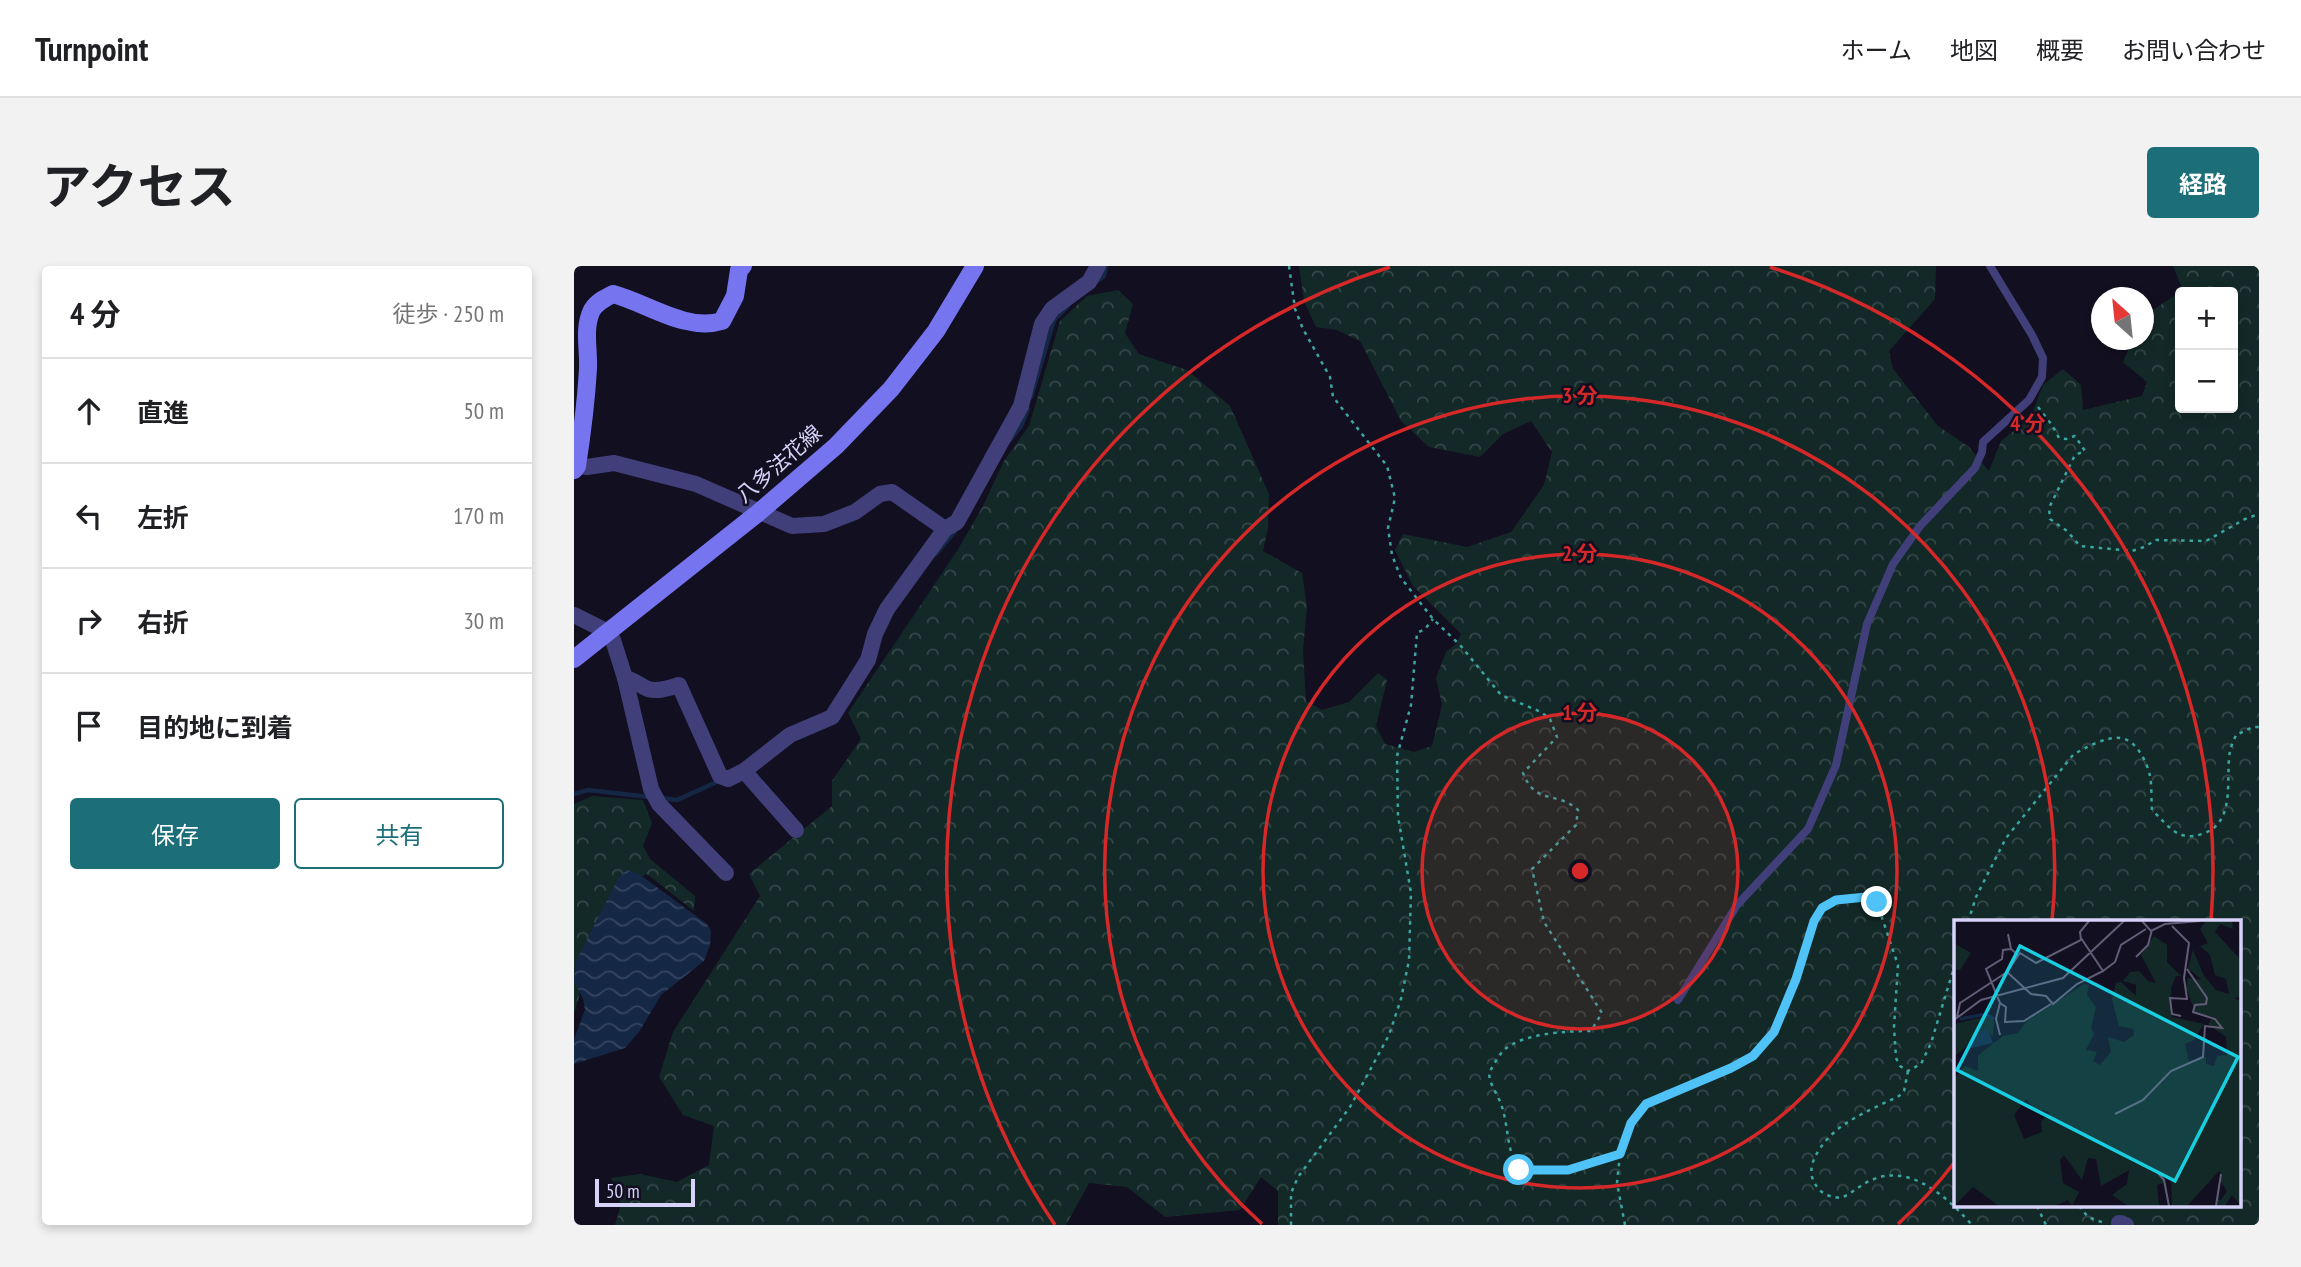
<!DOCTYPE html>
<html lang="ja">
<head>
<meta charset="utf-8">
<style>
	:root { --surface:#fff; --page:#f2f2f2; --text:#202124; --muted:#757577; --line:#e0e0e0; --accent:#1c6f79 }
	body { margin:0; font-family:"PT Sans Narrow","Noto Sans JP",sans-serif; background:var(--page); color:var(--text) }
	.controls { position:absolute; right:21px; top:21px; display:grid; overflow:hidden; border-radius:7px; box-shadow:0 4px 10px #0003 }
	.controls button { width:63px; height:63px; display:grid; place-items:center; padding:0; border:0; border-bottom:2px solid var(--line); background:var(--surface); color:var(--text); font:35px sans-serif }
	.compass { position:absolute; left:1517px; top:21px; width:63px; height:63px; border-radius:50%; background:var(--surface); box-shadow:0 4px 10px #0003; rotate:333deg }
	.scale { position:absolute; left:21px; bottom:18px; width:100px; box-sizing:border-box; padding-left:7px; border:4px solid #d7d3fa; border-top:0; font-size:19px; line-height:24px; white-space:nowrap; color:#d7d3fa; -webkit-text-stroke:5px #120f20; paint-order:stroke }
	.stop { position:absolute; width:21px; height:21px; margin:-16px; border:5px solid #4fc3f7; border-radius:50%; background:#fff }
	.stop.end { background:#4fc3f7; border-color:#fff; box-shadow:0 2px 7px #0008 }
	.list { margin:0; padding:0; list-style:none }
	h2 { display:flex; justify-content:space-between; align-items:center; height:91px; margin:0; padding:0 28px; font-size:30px }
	h2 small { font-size:23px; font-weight:400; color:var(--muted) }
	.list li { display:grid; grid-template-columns:46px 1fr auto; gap:21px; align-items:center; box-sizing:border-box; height:105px; padding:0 28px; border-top:2px solid var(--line) }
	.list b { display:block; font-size:26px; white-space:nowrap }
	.list em { font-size:23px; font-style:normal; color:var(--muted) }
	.actions { display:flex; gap:14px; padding:21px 28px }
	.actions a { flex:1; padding:16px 0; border:2px solid var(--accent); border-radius:7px; text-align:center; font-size:24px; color:var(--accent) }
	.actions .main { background:var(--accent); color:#fff }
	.icon { flex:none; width:38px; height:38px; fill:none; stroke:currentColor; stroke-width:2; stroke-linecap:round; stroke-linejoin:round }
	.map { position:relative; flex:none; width:1685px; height:959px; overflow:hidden; border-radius:7px }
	header { display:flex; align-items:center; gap:42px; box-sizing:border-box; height:98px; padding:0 35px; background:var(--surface); border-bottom:2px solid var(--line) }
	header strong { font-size:33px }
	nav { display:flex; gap:38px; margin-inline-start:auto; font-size:24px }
	.intro { display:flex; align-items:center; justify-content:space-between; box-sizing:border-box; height:168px; padding:0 42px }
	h1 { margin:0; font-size:49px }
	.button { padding:18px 32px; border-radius:7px; background:var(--accent); color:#fff; font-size:24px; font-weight:700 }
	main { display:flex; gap:42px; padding:0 42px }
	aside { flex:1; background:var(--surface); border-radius:7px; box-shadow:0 4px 10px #0003 }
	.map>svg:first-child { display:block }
</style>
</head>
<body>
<header>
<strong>Turnpoint</strong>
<nav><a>ホーム</a><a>地図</a><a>概要</a><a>お問い合わせ</a></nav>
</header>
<div class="intro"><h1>アクセス</h1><a class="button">経路</a></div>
<main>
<aside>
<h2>4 分<small>徒歩 · 250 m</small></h2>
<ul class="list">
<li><svg class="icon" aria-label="ahead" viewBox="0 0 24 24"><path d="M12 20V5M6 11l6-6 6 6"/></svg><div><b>直進</b></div><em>50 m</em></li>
<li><svg class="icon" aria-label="left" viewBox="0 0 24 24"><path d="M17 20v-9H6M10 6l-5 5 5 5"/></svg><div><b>左折</b></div><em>170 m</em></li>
<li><svg class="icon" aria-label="right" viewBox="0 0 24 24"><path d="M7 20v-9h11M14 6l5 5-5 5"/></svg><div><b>右折</b></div><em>30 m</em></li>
<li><svg class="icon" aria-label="arrive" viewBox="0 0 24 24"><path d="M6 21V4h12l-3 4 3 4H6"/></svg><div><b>目的地に到着</b></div></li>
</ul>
<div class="actions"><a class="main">保存</a><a>共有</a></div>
</aside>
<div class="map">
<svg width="1685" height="959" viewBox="0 0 1685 959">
	<defs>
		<pattern id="forest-crowns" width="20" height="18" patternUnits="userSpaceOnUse" patternTransform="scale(1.75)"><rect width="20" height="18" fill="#132928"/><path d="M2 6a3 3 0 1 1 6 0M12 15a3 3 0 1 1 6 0" fill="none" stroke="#354748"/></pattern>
		<pattern id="water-waves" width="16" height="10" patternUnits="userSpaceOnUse" patternTransform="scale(1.75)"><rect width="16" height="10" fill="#142745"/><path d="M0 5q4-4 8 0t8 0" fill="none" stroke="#354561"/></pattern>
	</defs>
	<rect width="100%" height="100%" fill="#120f20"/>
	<g fill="url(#forest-crowns)" fill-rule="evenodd">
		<path d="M725,0H1362L1361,33L1315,85L1319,103L1364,160L1395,181L1415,205L1427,175L1457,151L1469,119L1489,103L1507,119L1509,144L1568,130L1573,116L1549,96L1556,80V74H1570V50L1609,24L1599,0H1685V959H704V925L687,911L666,944L591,951L553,921L515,917L492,959H41L47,938L37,912L66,908L103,916L135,899L140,860L109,849L85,811L99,766L186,630L175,608L258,540V515L287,473L274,447L383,285L409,240L430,195L455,160L486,55L513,30L544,24L559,38L551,67L565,88L613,104L656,140L695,228L694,262L689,285L728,307L733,341L729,384L732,435L748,444L775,436L804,407L813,414L802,460L811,478L840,486L858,480L868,439L862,412L872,386L882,378L887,368L839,320L821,284L829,268L893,281L937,266L970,219L978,186L957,155L929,168L906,191L855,181L827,155L786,75L763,64L742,61L730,35ZM1606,26H1659V142H1606ZM1382,656H1666V940H1382Z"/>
		<polygon points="18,530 69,534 78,557 69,580 76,593 121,630 120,645 73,608 51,618 9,696 5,731 0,747 0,538"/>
	</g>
	<polygon fill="url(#water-waves)" points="53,604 65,608 133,658 137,665 136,679 130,695 87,729 65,766 51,782 0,798 0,773 11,744 9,733 0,715 2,695 45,611"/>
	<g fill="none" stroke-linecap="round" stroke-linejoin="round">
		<g stroke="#142745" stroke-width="4.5">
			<polyline points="522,16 530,10 532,0"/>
			<polyline points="457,131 480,54 494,40"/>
			<polyline points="436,174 447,160 454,143"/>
			<polyline points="362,288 381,265"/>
			<polyline points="0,528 14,524 75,531"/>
			<polyline points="87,532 103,534 147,514"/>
		</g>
		<g stroke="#3ba6a0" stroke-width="2.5" stroke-dasharray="3.5 5" stroke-linecap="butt">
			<path d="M715,0L721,43L729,63L756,111L759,131L813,200L821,232L814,262L818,289L827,312L859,353L886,379L927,429L967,446L976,453L983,471L949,507C962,540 982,524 1004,544L1002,559L958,603L970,656L1028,747L1017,765C994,765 949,767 930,784C924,790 919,800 915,807C916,820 923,827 927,838C935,860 932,884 945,904L994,903L1046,888"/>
			<polyline points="1464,141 1478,159 1485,172 1492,173 1501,170 1511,185 1501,189 1475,242 1476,253 1493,265 1506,280 1558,285 1570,281 1582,274 1632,275 1671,253 1685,248"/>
			<path d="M1394,656L1402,631L1432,572L1499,489C1510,482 1533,470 1546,472C1562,473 1573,496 1576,510C1578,520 1577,533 1578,544C1595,560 1603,576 1628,568C1663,557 1651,513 1656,485C1657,480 1660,474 1662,469L1679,461H1685"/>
			<path d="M1334,805L1330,825L1325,830C1307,839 1287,847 1271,858C1255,868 1229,896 1240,916C1246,928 1255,931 1267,932C1279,927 1288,917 1300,913C1338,898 1375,933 1398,959"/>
			<polyline points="1463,940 1472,959"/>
			<polyline points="1505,940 1514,951 1530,957"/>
			<polyline points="717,959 717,927 724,911 776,841 815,769 827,733 835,694 837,627 824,550 823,490 837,439 843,367 851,363 859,353"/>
			<polyline points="1051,959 1043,917 1046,888 1057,857 1072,838 1157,802 1179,790 1200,766 1222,713 1240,655 1248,642 1262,634 1291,631 1303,637 1324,699 1320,761 1322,792 1326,800 1334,805 1347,798 1357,777 1382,695"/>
		</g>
		<polyline stroke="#413f7a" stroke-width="8" points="1104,734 1163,639 1234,563 1262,499 1293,358 1319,298 1346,260 1401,202 1408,186 1409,176 1455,134 1468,111 1469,92 1458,69 1416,0"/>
		<g stroke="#413f7a" stroke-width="16">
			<polyline points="3,200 13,201 40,197 122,218 218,260 250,258 281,246 306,228 318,226 371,263 383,256 447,140 468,58 478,43 515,16 524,0"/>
			<path d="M0,349L34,366L39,374L51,412C61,414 66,420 74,423C84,426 95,422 105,419L146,510L154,513L170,505L216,469L258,451L294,394L301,368L313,343L371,263"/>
			<polyline points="51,412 77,523 85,538 152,607"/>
			<polyline points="170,505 222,564"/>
			<polyline points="1545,957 1552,959"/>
		</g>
		<g stroke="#7774f0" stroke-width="18">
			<path d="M0,204L3,200C8,168 12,136 14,103C15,84 9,62 18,44C23,36 31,32 39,28C73,37 112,66 148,55L161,30L165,4L169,0"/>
			<polyline points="0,393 184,247 262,180 317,123 362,65 401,0"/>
		</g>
	</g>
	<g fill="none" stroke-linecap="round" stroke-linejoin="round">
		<polyline stroke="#4fc3f7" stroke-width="9" points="945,904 994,904 1046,888 1057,857 1072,838 1157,802 1179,790 1200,766 1222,713 1240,655 1248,642 1262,634 1292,631 1303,636"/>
	</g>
	<circle cx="1006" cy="605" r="158" fill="#d62828" fill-opacity=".12"/>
	<g fill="none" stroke="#d62828" stroke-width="3.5">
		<circle cx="1006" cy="605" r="158"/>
		<circle cx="1006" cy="605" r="317"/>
		<path d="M1380 897A475 475 0 0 1 1324 958M688 958A475 475 0 1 1 1478 655"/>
		<path d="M481 959A633 633 0 0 1 816 1M1196 1A633 633 0 0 1 1637 655"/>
	</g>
	<g text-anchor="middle" stroke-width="5" stroke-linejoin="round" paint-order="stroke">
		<g font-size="21" fill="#d7d3fa" stroke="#120f20">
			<text transform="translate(205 198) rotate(-41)" y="7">八多法花線</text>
		</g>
	</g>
	<g transform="translate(1380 654)">
		<rect width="287" height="287" fill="#120f20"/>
		<path d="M252,1H278L279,9L266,4L261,12L287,40V77L280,78L287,81V286L278,275L271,286H264L263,279L267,280L273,271L267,262L266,250L233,286H218L217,259L210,256L209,263L203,265L205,286H174L158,275L173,264L175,250L147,266L142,239L134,238L128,260L110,235L106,240L109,263L125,272L118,286L114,280L100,286H45L19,267L0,286V159L11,146L24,151V136L28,132L49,116L64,113L72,102L130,64L135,65L133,75L142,87L137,108L140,114L132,130L143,132L139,141L146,145L157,132L154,117L170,122L180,115L179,109L165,106L158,79L162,63L167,62L182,76V65L169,61L176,52L185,51L194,61L202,63L187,35L200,16L213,25V42L227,56H222L217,68L218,97L250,104L240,120L231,124L235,141L252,137V144L260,146L263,136L273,135L272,117L254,104L259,97L241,92L232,68L234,58L248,60L234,48L239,30L250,56L262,70L275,74L272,59L261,55L256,35L246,26L254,23L246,9ZM72,179L80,188L96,192L87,202L88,212L70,219L60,195ZM0,23L17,33L6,50L0,49ZM34,96L40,100L39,117L32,109L0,137V104Z" fill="#132928" fill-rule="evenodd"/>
		<path d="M33,108L39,123L13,129L21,116Z" fill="#142745"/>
		<path fill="none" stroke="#142745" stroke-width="3.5" d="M6,99L32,94L40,99"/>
		<path fill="none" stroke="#615d77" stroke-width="2" d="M188,1L197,11L211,4L246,1M218,6L235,23L230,58L233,79L216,78L218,94L227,96M54,14L57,29L64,35M57,29L49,30L48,39L32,49L46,83L52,87L51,102L70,101L97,84M182,37L194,25L198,10M149,51L161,42L167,25L192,9M53,52L77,74L92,76L99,84L123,64L149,51L127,18M46,83L42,99L46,115M3,97L6,83L53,52L66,33L82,43L127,20L126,12L135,1M0,100L27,80L109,58L170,1M161,194L189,180L217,151L249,137L251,106L268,108L261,99L239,92L241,85L252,84L253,78L233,49M203,252L210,260L215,286M262,286L267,254"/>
		<path fill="#18cee1" fill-opacity="0.15" stroke="#18cee1" stroke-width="3.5" d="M66,26L284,137L221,261L3,150Z"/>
		<rect width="287" height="287" fill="none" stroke="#d7d3fa" stroke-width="3.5"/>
	</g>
	<circle cx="1006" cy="605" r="10" fill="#d62828" stroke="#120f20" stroke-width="3.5"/>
	<g font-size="21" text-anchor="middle" font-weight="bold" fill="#d62828" stroke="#120f20" stroke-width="5" stroke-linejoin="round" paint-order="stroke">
		<text x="1006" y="137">3 分</text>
		<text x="1454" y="165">4 分</text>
		<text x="1006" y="295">2 分</text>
		<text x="1006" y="454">1 分</text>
	</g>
</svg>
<div class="controls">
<button>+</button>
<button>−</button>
</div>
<svg class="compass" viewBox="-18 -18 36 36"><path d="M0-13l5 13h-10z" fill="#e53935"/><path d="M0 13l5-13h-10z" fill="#757577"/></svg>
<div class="scale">50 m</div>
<div class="stop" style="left:945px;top:904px"></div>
<div class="stop end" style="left:1303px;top:636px"></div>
</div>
</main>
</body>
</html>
